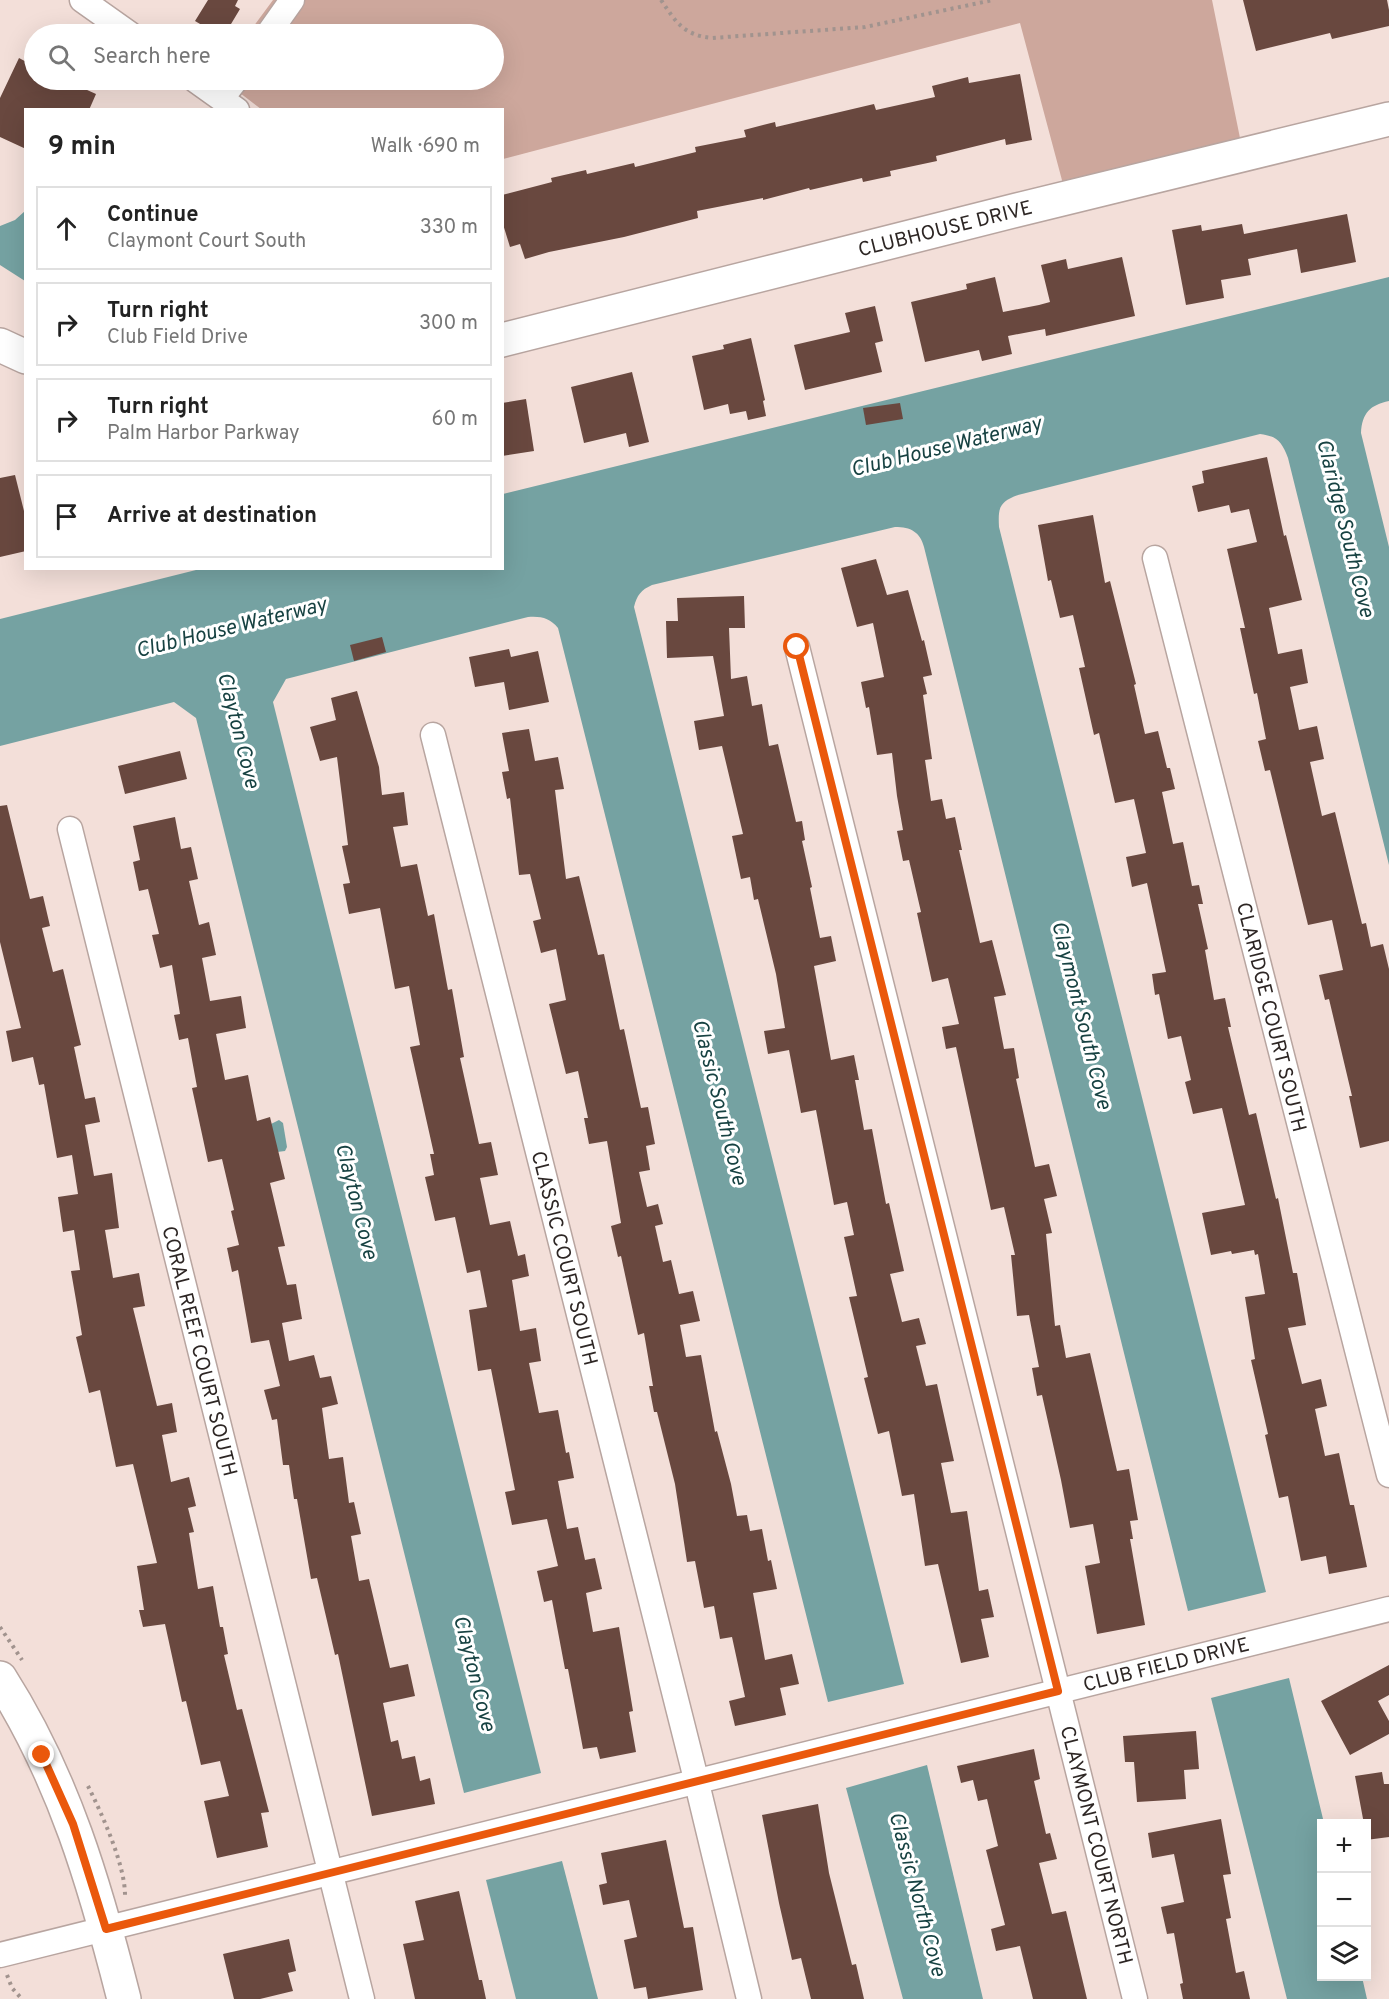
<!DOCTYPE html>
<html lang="en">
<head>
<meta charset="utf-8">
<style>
	:root { --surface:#fff; --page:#f6f6f6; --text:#222; --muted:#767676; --line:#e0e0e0 }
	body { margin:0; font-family:Overpass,sans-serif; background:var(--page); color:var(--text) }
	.controls { position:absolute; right:18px; bottom:18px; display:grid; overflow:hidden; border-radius:0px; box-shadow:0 6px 24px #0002 }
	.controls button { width:54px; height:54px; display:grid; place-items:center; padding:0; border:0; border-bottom:2px solid var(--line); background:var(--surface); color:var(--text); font:30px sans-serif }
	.stop { position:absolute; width:18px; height:18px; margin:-14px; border:4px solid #ea580c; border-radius:50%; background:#fff }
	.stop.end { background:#ea580c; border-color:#fff; box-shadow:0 2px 6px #0008 }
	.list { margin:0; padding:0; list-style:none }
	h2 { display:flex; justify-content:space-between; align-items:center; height:78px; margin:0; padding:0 24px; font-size:26px }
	h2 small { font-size:20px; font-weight:400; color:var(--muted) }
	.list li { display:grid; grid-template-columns:39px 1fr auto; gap:18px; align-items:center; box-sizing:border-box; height:84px; margin:0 12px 12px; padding:0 12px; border:2px solid var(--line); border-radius:0px }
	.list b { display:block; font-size:22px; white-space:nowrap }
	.list p { margin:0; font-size:20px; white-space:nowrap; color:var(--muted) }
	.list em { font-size:20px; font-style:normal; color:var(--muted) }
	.icon { flex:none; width:33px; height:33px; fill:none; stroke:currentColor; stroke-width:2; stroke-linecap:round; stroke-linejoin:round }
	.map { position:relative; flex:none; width:1389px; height:1999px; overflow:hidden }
	.search { position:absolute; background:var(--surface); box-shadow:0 6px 24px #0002; left:24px; top:24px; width:480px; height:66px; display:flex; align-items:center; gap:15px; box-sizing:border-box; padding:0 21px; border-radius:33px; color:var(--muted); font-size:22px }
	.panel { position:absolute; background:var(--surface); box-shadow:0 6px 24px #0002; left:24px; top:108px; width:480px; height:462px; border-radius:0px }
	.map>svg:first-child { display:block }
</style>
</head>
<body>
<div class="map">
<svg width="1389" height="1999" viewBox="0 0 1389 1999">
	<rect width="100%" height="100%" fill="#f3dfd9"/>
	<polygon fill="#cda79c" points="273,0 1212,0 1240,138 1063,184 1020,23 503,159 502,110 261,109 223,80 494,80 494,34 248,34"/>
	<g fill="#75a2a2">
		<polygon points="25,211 25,281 0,265 0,226 15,220"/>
		<path d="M1389,277V401C1370,405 1362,413 1361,433L1389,547V865L1288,458C1282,442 1277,436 1260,434L1018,495C999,502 998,508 999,527L1266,1592L1188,1611L924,547C920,532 911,527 895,527L652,585C641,590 637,595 634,607L904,1684L828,1702L558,628C550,618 541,616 528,617L286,679L273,702L541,1773L464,1793L196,718L174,702L0,746V619L200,569L502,568L503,494Z"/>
		<polygon points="279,1120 283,1123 287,1147 285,1151 277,1152 271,1124"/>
		<polygon points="1289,1678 1324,1823 1322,1824 1322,1976 1362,1977 1367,1999 1287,1999 1211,1698"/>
		<polygon points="927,1765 983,1999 903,1999 846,1788"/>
		<polygon points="562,1861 598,1999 516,1999 486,1880"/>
	</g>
	<g fill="#69483f">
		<polygon points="208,0 238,0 235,6 240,9 225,34 217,34 195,21"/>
		<polygon points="1243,0 1387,0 1389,10 1389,26 1332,39 1330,33 1256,51"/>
		<polygon points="19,58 34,66 34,80 65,80 96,94 89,110 26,110 26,149 0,137 0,98"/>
		<polygon points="1020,74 1032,140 1006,145 1005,139 936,156 937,161 890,171 891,176 863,182 862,178 810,190 809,188 763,200 763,198 697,211 698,218 624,237 549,252 525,259 520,244 510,247 502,221 502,195 552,182 551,178 586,170 587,174 634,163 635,167 696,152 695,147 746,137 744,130 775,122 776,127 874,104 876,110 935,97 932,86 968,77 969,83"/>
		<polygon points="1347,214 1356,262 1301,273 1297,249 1248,259 1251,275 1221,280 1224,298 1186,305 1172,230 1201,225 1202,231 1242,224 1244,234"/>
		<polygon points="1122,257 1135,316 1046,336 1045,329 1008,336 1012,354 982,361 979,350 925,362 911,302 967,289 966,284 995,277 1003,312 1039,305 1050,302 1041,265 1066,259 1068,269"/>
		<polygon points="875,306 883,341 875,343 882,372 805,390 794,345 850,332 845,313"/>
		<polygon points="751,338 765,400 763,401 766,416 748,420 746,411 730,414 728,404 704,410 692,356 724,349 723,345"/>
		<polygon points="632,372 649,442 629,447 626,433 584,443 571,387"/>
		<polygon points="526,399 534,451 502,456 502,403"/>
		<polygon points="900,403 903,419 866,425 863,408"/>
		<polygon points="1267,457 1284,536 1286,535 1302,600 1269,608 1278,654 1302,649 1308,683 1290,687 1299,730 1317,726 1324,759 1310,762 1322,816 1335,812 1362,924 1366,923 1371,947 1383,944 1389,969 1389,1141 1360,1148 1349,1096 1352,1096 1329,999 1325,1000 1319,975 1343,970 1332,920 1308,925 1270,770 1265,771 1258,741 1266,739 1257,693 1254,694 1240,628 1245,628 1227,549 1257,542 1249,509 1231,513 1229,505 1198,512 1192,486 1204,483 1202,471"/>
		<polygon points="15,475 26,519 26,551 0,557 0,478"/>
		<polygon points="1093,515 1105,583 1110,581 1136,684 1134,685 1145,734 1158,731 1167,768 1170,768 1175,789 1162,792 1173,844 1183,842 1192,886 1199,885 1203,904 1198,904 1208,949 1205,950 1214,1000 1225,998 1231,1027 1228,1027 1249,1115 1256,1113 1276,1199 1278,1198 1293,1273 1297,1273 1306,1325 1288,1328 1302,1384 1321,1379 1327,1406 1315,1409 1325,1456 1339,1453 1350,1505 1354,1505 1367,1567 1329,1574 1326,1556 1301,1561 1288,1496 1279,1498 1265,1435 1268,1434 1251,1360 1255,1359 1245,1297 1265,1294 1258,1254 1255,1255 1254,1250 1232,1254 1231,1251 1211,1255 1202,1213 1245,1205 1222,1108 1193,1114 1185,1082 1191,1080 1181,1036 1168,1039 1159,994 1155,995 1152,974 1166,972 1147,883 1132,887 1126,857 1146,853 1134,799 1115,803 1099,733 1094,735 1079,668 1085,667 1073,615 1060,618 1051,580 1048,581 1038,525"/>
		<polygon points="876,559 887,595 908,590 922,641 924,640 932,675 923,677 927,694 923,695 932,759 925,760 931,801 942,799 946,819 955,817 962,850 959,850 980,943 992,940 1006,995 994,997 1004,1049 1014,1048 1019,1078 1016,1079 1035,1167 1049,1164 1057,1196 1044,1199 1052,1233 1046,1234 1055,1326 1060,1325 1066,1358 1090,1353 1117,1471 1129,1469 1138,1520 1130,1521 1133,1539 1130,1539 1145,1625 1097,1634 1085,1566 1100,1563 1093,1524 1070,1528 1061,1480 1042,1395 1037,1396 1032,1368 1039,1367 1029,1315 1017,1316 1011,1255 1015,1255 1004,1207 991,1210 956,1047 946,1049 942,1027 959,1024 948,978 932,982 917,913 921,912 909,860 903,861 897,831 903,830 897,796 892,753 877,755 869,707 866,708 861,682 884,677 873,623 857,627 841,568"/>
		<polygon points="744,596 745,628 729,628 731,679 747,676 752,706 762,704 769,746 778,744 796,822 802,821 805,840 802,841 812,887 810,888 820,938 831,936 836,961 814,966 831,1060 854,1055 859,1080 855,1080 864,1130 872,1129 886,1204 889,1203 904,1271 890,1274 902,1322 919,1318 926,1344 916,1346 926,1386 937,1384 954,1461 941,1463 951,1513 967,1511 979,1591 988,1589 994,1617 981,1619 989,1657 961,1663 938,1564 925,1566 914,1494 902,1496 889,1431 878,1434 864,1378 868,1377 849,1297 857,1296 844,1237 854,1235 847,1202 834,1205 816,1110 801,1113 789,1050 768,1054 764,1031 785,1028 776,974 758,899 754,900 750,877 741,879 732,836 743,834 722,746 699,750 694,721 724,716 713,656 667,658 666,621 678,621 677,598"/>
		<polygon points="382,637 386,652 354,661 350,645"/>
		<polygon points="509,649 511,657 538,651 549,702 509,710 504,682 475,687 469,657"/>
		<polygon points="357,691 379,767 382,795 404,792 408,825 393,827 401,867 417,864 428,916 434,914 448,990 452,989 464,1057 460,1058 479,1144 491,1142 498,1175 480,1178 490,1225 510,1221 518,1256 525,1254 529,1276 512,1280 520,1331 536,1328 541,1361 529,1363 539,1413 558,1410 566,1453 569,1452 574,1478 558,1481 567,1529 578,1527 585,1560 595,1558 602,1589 586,1593 593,1632 619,1627 633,1711 629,1712 636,1752 600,1759 597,1747 583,1749 568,1669 565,1669 552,1600 544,1602 537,1571 558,1566 547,1519 512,1525 505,1492 515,1490 491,1369 478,1371 469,1310 487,1307 480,1270 467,1273 455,1217 435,1221 425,1177 434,1175 430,1154 434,1154 410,1047 420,1045 409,986 395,989 380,908 349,914 343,884 350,883 342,846 348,845 337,757 320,761 310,727 336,720 331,698"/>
		<polygon points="529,729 535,761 558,757 564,789 555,790 566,879 579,876 598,955 604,954 620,1030 624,1029 641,1108 648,1107 655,1144 646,1146 650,1170 639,1172 647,1207 658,1204 663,1224 655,1226 663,1262 671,1260 679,1294 693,1291 700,1321 680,1325 686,1357 701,1355 715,1432 717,1431 731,1484 737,1516 747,1515 750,1531 762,1529 768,1561 771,1560 777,1589 753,1593 765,1660 792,1654 799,1684 780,1688 786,1715 735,1726 729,1701 745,1697 732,1637 720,1639 714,1606 704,1608 695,1561 687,1562 675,1484 657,1412 654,1412 649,1386 653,1386 644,1333 638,1335 621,1256 618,1257 611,1226 621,1223 607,1141 589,1144 584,1118 588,1118 578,1071 566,1074 549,1004 566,1000 556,949 541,953 533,921 541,919 530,874 519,875 510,798 507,799 502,772 509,771 502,733"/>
		<polygon points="180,751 187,779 125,794 118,766"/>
		<polygon points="7,805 30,899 43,896 50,926 42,928 53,972 63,969 81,1045 74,1047 85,1099 95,1097 100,1122 85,1125 94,1176 112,1173 119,1228 105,1230 113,1278 139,1273 145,1306 133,1308 157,1406 172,1403 177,1432 162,1435 171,1482 189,1477 196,1506 188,1508 194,1532 189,1533 198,1589 213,1586 220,1627 223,1627 228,1654 224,1655 237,1710 242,1709 269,1812 261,1813 268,1847 217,1858 204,1801 229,1796 220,1761 201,1765 186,1701 182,1702 165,1624 143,1627 139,1610 144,1610 137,1566 157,1563 133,1464 116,1467 100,1390 89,1393 76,1337 82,1335 71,1271 80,1270 74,1230 63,1232 58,1197 78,1194 72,1155 57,1158 44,1084 39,1085 33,1057 12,1062 6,1031 21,1028 0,942 0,806"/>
		<polygon points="175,817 181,849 191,847 198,879 189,881 199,925 209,922 216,955 202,958 210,1001 241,996 246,1028 216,1034 225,1080 248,1075 257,1121 270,1117 285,1179 270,1183 285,1246 278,1247 287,1285 296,1284 302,1319 282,1323 289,1361 314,1355 320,1378 331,1376 338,1404 322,1408 329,1459 343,1457 349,1503 354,1502 361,1534 351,1536 359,1581 369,1579 390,1668 408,1664 415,1696 383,1703 391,1742 398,1740 402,1759 415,1756 420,1781 430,1778 435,1804 372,1816 338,1654 335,1655 317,1578 311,1579 297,1499 294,1499 289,1465 283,1465 277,1419 272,1420 264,1390 280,1386 269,1340 251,1343 238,1270 232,1272 227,1248 239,1245 231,1211 234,1210 222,1159 208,1162 192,1088 197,1087 188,1038 179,1040 174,1015 180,1014 172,965 160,968 152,935 159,934 148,889 139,891 133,862 140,860 133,826"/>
		<polygon points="1389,1665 1389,1695 1378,1701 1389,1721 1389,1734 1350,1755 1321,1701"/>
		<polygon points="1196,1731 1199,1769 1184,1770 1186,1799 1137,1802 1134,1762 1125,1762 1123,1736"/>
		<polygon points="1034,1749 1040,1779 1034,1781 1046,1834 1050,1833 1057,1859 1039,1863 1052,1914 1066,1911 1087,1999 1033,1999 1020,1946 996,1951 991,1929 1005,1925 986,1850 998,1846 987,1799 978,1801 973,1780 961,1783 957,1766"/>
		<polygon points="1382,1772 1384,1784 1389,1784 1389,1837 1366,1840 1366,1824 1364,1824 1355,1776"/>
		<polygon points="818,1804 829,1873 852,1965 856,1964 864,1999 811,1999 801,1958 792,1960 779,1903 762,1815"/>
		<polygon points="1221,1819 1231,1874 1223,1875 1231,1918 1226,1919 1236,1973 1244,1971 1250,1999 1183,1999 1180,1984 1183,1983 1174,1933 1167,1934 1161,1907 1184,1902 1174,1854 1152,1858 1148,1833"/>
		<polygon points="666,1840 684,1928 693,1927 703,1990 648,1999 646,1987 634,1989 624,1940 637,1937 629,1900 603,1905 599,1885 607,1883 601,1853"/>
		<polygon points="459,1891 479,1980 482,1980 486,1999 415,1999 403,1944 424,1940 415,1901"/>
		<polygon points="289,1939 296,1971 288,1973 293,1991 260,1999 234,1999 223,1954"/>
	</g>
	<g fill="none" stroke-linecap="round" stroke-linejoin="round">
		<g stroke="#b8a5a0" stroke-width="27">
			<g id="street">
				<polyline points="82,0 130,34"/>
				<polyline points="268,34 292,0"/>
				<polyline points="195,80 237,110"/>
				<polyline points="222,98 236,80"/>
				<polyline points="1155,558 1389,1475"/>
				<polyline points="797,647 1135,1999"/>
				<polyline points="433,735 694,1771 749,1999"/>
				<polyline points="70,829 362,1999"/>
				<polyline points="0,1955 1389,1609"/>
			</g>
		</g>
		<g stroke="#b8a5a0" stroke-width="36">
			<g id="secondary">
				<polyline points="502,340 1017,210 1389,119"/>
				<polyline points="0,345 26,357"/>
				<path d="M0,1678C64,1778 95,1885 124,1999"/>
			</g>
		</g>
		<g stroke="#a1938e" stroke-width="4" stroke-dasharray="3 4.5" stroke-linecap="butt">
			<path d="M661,0C676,22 683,35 712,38L865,27L993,0"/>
			<polyline points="0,1627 22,1660"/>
			<path d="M88,1786C102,1814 125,1865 125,1895"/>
			<polyline points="7,1975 12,1988 22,1999"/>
		</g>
		<use href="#street" stroke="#fff" stroke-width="24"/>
		<use href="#secondary" stroke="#fff" stroke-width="33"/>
	</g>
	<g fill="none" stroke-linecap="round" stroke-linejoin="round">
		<polyline stroke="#ea580c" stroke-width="8" points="42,1755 73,1824 106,1929 1058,1691 797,647"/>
	</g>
	<g text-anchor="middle" stroke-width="6" stroke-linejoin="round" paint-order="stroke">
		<g font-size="20" fill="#2d2624" stroke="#fff">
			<text transform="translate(945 228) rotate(-14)" y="7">CLUBHOUSE DRIVE</text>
			<text transform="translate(1272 1017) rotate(76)" y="7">CLARIDGE COURT SOUTH</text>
			<text transform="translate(565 1258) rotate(76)" y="7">CLASSIC COURT SOUTH</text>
			<text transform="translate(200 1351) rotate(76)" y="7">CORAL REEF COURT SOUTH</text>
			<text transform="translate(1166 1664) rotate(-14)" y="7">CLUB FIELD DRIVE</text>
			<text transform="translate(1097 1845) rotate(76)" y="7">CLAYMONT COURT NORTH</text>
		</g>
		<g font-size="21" font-style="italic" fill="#174242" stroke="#fff">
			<text transform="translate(946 446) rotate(-14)" y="7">Club House Waterway</text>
			<text transform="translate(1346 528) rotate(76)" y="7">Claridge South Cove</text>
			<text transform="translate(231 627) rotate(-14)" y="7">Club House Waterway</text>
			<text transform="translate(239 730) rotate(76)" y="7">Clayton Cove</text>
			<text transform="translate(1082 1015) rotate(76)" y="7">Claymont South Cove</text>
			<text transform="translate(720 1102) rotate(76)" y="7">Classic South Cove</text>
			<text transform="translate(357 1201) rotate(76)" y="7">Clayton Cove</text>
			<text transform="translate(475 1673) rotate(76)" y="7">Clayton Cove</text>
			<text transform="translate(918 1894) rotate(75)" y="7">Classic North Cove</text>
		</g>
	</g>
</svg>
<div class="controls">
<button>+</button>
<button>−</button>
<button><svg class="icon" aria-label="layers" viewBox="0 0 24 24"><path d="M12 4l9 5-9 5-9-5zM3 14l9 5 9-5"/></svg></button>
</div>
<div class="stop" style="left:797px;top:647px"></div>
<div class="stop end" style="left:42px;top:1755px"></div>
<div class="search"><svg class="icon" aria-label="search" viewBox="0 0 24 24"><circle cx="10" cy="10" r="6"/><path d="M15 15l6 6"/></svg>Search here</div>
<section class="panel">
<h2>9 min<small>Walk · 690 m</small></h2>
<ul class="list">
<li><svg class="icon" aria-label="ahead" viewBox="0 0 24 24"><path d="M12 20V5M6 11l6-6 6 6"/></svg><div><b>Continue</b><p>Claymont Court South</p></div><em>330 m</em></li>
<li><svg class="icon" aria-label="right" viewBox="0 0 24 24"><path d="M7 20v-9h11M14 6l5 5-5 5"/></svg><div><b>Turn right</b><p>Club Field Drive</p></div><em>300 m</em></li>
<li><svg class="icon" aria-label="right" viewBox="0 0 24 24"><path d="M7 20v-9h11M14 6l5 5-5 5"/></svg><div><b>Turn right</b><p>Palm Harbor Parkway</p></div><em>60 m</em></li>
<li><svg class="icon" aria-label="arrive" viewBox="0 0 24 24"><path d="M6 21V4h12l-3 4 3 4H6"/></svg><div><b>Arrive at destination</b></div></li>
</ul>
</section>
</div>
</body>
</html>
